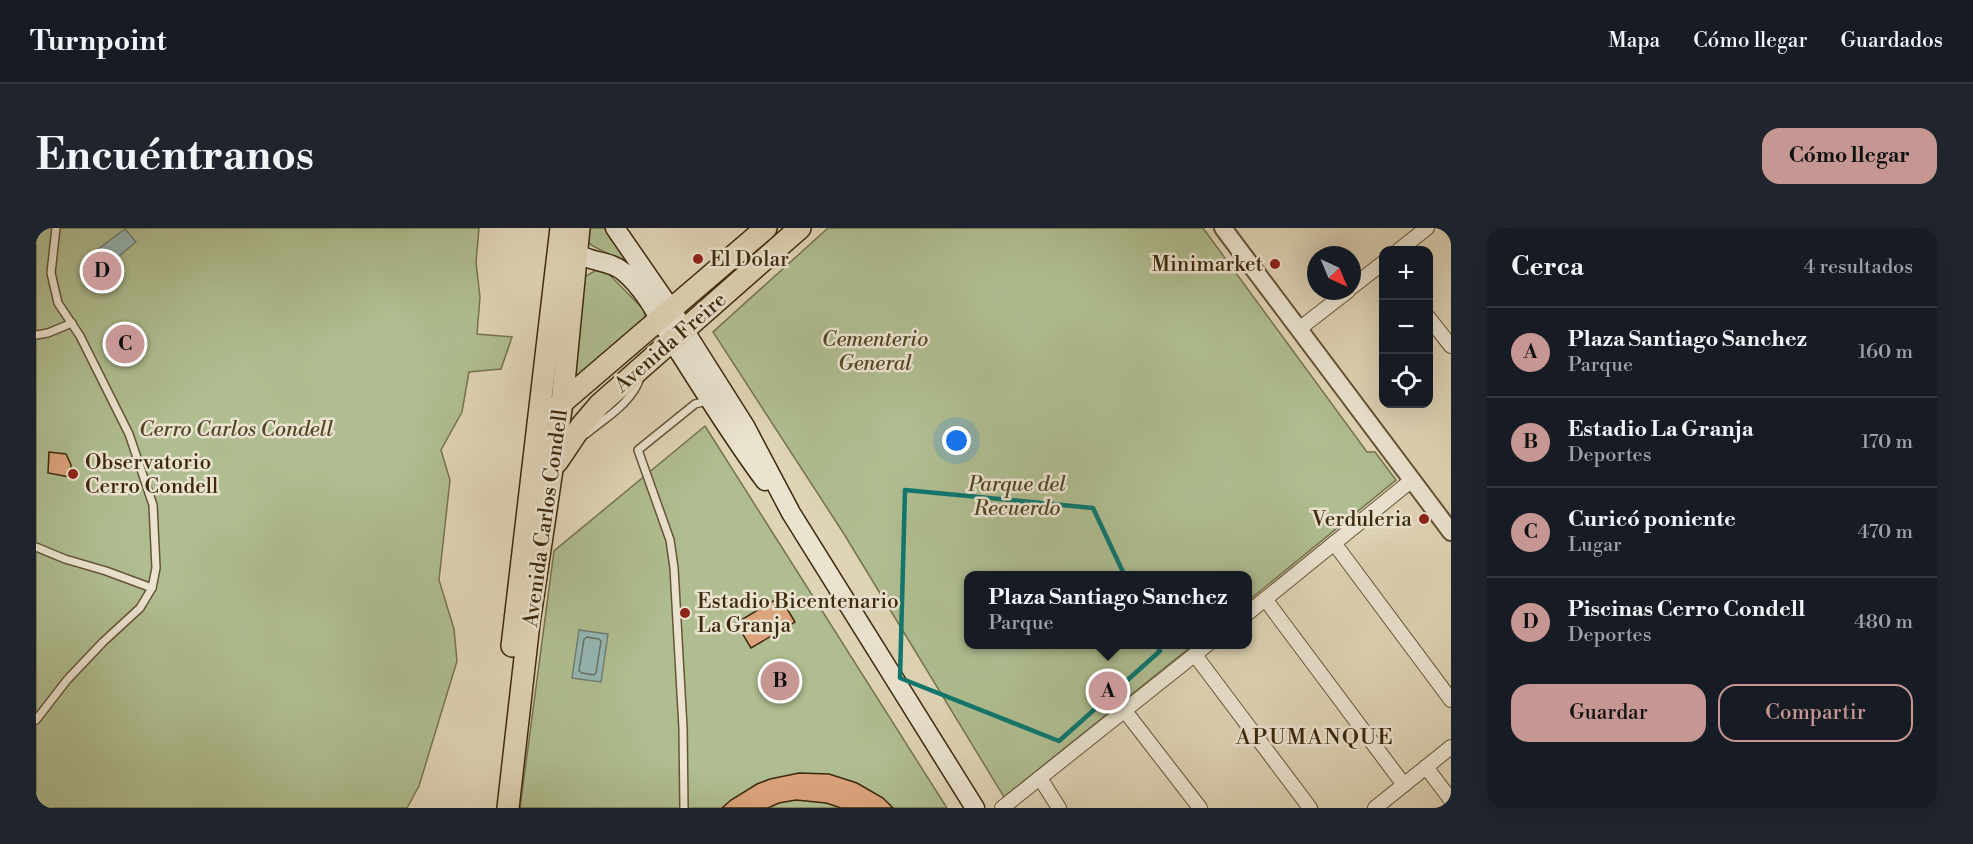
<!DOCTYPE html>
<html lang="es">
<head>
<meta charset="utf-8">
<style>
	:root { --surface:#171b24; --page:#20242c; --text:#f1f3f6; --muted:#9ea1a6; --line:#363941; --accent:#c59692 }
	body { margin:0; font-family:"Libre Bodoni",serif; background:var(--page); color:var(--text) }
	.controls { position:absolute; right:18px; top:18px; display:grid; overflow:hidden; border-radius:12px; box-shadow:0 6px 24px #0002 }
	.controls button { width:54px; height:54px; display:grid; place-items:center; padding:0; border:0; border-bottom:2px solid var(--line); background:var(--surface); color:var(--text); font:30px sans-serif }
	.compass { position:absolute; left:1271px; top:18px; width:54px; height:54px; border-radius:50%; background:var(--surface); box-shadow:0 6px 24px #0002; rotate:136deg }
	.you { position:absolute; left:921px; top:213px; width:21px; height:21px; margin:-15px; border:4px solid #fff; border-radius:50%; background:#1a73e8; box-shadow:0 0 0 9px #1a73e833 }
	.badge { display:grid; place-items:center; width:39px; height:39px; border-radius:50%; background:var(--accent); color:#111; font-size:20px; font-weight:700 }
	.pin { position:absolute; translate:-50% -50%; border:3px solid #fff; box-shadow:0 2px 6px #0006 }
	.popup { position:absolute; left:928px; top:343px; width:288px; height:78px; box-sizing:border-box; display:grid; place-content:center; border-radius:12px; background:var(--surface); filter:drop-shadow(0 2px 4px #0005); font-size:20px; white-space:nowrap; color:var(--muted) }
	.popup b { font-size:22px; color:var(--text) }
	.popup::after { content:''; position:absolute; left:50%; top:100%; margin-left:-12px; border:12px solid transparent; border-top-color:var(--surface) }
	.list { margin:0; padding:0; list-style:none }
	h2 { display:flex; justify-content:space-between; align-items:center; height:78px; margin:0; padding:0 24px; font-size:26px }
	h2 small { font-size:20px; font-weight:400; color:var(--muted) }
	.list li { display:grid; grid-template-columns:39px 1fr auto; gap:18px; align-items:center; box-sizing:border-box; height:90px; padding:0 24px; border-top:2px solid var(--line) }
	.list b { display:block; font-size:22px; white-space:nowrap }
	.list p { margin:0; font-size:20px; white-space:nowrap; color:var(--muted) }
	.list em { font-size:20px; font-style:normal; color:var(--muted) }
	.actions { display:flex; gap:12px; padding:18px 24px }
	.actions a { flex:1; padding:14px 0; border:2px solid var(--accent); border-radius:18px; text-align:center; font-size:21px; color:var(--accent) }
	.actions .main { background:var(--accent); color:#111 }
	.icon { flex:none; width:33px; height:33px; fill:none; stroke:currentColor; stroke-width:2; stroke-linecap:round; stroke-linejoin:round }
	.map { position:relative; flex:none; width:1415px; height:580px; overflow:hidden; border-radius:18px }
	header { display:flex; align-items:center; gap:36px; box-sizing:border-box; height:84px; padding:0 30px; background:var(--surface); border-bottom:2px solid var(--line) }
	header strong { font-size:28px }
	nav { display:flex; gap:33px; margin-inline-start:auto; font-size:21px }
	.intro { display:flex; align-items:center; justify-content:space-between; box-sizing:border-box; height:144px; padding:0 36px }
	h1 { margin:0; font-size:42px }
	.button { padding:15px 27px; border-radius:18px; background:var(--accent); color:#111; font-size:21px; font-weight:700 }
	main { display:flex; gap:36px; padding:0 36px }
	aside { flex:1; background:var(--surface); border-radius:18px; box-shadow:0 6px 24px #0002 }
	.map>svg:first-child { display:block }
</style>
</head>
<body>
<header>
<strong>Turnpoint</strong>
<nav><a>Mapa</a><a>Cómo llegar</a><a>Guardados</a></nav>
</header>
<div class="intro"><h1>Encuéntranos</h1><a class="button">Cómo llegar</a></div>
<main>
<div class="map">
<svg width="1415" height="580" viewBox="0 0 1415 580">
	<rect width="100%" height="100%" fill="#dfd4b6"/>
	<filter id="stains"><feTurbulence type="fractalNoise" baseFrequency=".00333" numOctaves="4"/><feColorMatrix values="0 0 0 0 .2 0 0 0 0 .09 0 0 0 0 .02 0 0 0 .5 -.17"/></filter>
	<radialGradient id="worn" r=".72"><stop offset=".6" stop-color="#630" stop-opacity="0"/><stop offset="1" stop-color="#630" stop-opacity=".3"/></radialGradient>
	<g fill="#afbd90" stroke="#76734e" stroke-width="1.5">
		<polygon points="0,0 443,0 440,34 444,69 441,106 476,109 465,141 433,144 426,184 405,222 414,252 403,352 418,401 421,433 383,558 371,580 0,580"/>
		<polygon points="552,0 572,0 607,49 580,30 555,17 552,13"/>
		<polygon points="792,0 1167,0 1331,224 1339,224 1360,252 1212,373 1212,348 932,348 932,416 1157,417 968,569 808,306 677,104"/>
		<polygon points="566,39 608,82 609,91 536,153 543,52"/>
		<polygon points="669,198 911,580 484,580 518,323"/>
	</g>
	<g fill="#95b7b4" stroke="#727e71" stroke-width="1.5">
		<polygon points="89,1 100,14 72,37 61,22"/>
		<polygon points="82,37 88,45 70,59 63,51"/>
		<polygon points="543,402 572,406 565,454 536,450"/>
	</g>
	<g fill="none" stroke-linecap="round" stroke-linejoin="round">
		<polygon stroke="#697060" stroke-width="1.5" points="551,409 563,411 565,413 560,445 558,447 546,445 543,443 548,411"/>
	</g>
	<g fill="#dba47c" stroke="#3d290c" stroke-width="1.5">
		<polygon points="13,224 30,226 35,237 34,249 12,245"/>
		<polygon points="744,369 759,394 715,420 700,395"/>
		<polygon points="763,545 793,546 821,555 847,570 857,580 805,580 790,575 760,572 743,575 732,580 686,580 695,572 721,556 734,551"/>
	</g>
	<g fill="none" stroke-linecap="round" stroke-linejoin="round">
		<g stroke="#665436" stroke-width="10">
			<g id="service">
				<polyline points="0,107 12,105 36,95"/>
				<path d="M550,206C569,190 596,175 604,150"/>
				<polyline points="0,319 29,331 70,343 116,360"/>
				<polyline points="0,492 31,452 67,414 104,380 116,360 120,340 117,277 93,206 44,108 22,75 15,45 20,0"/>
				<polyline points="648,580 647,500 638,340 634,312 602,222 659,176 671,173"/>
			</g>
		</g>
		<g stroke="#665436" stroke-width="16">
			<g id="minor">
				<polyline points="1363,22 1391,0"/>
				<polyline points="1316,59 1348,34"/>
				<polyline points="1392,89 1415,118"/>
				<polyline points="1263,101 1312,63"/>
				<polyline points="1298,315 1415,472"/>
				<polyline points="1229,371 1368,557"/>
				<polyline points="1212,385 1376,252"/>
				<polyline points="1159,427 1274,580"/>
				<polyline points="1089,483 1164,580"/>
				<polyline points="1390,539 1415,572"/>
				<polyline points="1004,550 1023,580"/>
				<polyline points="966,580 1172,416"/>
				<polyline points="1339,580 1415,519"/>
			</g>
		</g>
		<g stroke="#665436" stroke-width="20">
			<polyline id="tertiary" points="1187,0 1415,304"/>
		</g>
		<g stroke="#3d290c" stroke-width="21">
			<g id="secondary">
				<polyline points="579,0 635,81 709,198 755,285 939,580"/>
				<path d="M541,25C555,35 574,32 588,44C610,62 625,94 640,119C669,165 697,210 729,253"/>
			</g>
		</g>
		<g stroke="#3d290c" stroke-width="24">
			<g id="primary">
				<polyline points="521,179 730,0"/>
				<polyline points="521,234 546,197 563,177 764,0"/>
				<polyline points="476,418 525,0"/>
				<polyline points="472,580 493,395 526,175 543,0"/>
			</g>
		</g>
		<use href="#service" stroke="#eae3d0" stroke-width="7"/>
		<use href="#minor" stroke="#eae3d0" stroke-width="14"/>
		<use href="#tertiary" stroke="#eae3d0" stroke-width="16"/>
		<use href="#secondary" stroke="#eae3d0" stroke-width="18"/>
		<use href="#primary" stroke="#dfd4b6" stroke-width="21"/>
	</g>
	<path fill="none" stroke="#0f766e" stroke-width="4.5" stroke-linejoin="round" d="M869,262L1057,280L1124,423L1023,513L864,450Z"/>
	<g fill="#8f2418" stroke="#eae3d0" stroke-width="2">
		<circle cx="662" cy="31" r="6"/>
		<circle cx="1239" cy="36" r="6"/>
		<circle cx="37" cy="246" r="6"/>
		<circle cx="1388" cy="291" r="6"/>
		<circle cx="649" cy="385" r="6"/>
	</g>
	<g text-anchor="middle" stroke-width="5" stroke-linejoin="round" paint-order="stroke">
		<g font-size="21" fill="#3d290c" stroke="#eae3d0" text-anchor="start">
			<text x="674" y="38">El Dolar</text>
			<text x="1227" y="43" text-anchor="end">Minimarket</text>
			<text x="49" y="241">Observatorio<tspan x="49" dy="24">Cerro Condell</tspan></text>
			<text x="1376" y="298" text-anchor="end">Verduleria</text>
			<text x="661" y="380">Estadio Bicentenario<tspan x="661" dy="24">La Granja</tspan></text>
		</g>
		<g font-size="21" font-style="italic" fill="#544726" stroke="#eae3d0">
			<text x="839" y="118">Cementerio<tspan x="839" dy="24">General</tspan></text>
			<text x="200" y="208">Cerro Carlos Condell</text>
			<text x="981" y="263">Parque del<tspan x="981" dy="24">Recuerdo</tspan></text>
		</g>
		<g font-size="21" fill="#3d290c" stroke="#eae3d0">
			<text transform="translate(634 114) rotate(-41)" y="7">Avenida Freire</text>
			<text transform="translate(509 290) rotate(-82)" y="7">Avenida Carlos Condell</text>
		</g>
		<g font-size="22" letter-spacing="1.5" fill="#3d290c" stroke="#eae3d0">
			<text x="1279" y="516">APUMANQUE</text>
		</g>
	</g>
	<rect width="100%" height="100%" filter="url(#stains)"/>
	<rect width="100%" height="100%" fill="url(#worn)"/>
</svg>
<div class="controls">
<button>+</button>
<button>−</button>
<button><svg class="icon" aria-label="locate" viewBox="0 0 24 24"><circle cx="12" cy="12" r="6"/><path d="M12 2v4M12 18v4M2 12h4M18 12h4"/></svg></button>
</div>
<svg class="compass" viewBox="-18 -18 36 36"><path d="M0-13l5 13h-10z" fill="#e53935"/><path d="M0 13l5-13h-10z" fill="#9ea1a6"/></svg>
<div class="you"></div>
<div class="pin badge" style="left:1072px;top:463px">A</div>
<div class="popup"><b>Plaza Santiago Sanchez</b>Parque</div>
<div class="pin badge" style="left:744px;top:453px">B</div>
<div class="pin badge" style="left:89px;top:116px">C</div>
<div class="pin badge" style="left:66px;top:43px">D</div>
</div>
<aside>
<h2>Cerca<small>4 resultados</small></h2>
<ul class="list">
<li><span class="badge">A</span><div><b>Plaza Santiago Sanchez</b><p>Parque</p></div><em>160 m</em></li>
<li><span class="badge">B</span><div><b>Estadio La Granja</b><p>Deportes</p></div><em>170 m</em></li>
<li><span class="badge">C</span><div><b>Curicó poniente</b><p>Lugar</p></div><em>470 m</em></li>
<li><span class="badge">D</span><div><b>Piscinas Cerro Condell</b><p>Deportes</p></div><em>480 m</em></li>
</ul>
<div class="actions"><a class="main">Guardar</a><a>Compartir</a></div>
</aside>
</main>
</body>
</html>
